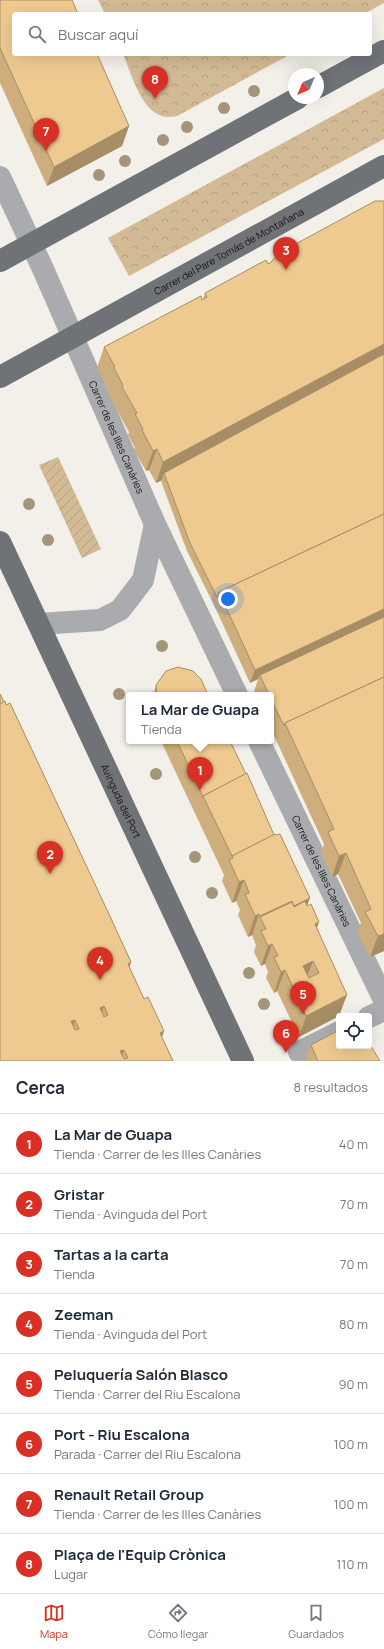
<!DOCTYPE html>
<html lang="es">
<head>
<meta charset="utf-8">
<style>
	:root { --surface:#fff; --page:#f6f6f7; --text:#1f2937; --muted:#747a83; --line:#e0e1e3; --accent:#d93025 }
	body { margin:0; font-family:Manrope,sans-serif; background:var(--page); color:var(--text) }
	.controls { position:absolute; right:12px; bottom:12px; display:grid; overflow:hidden; border-radius:4px; box-shadow:0 4px 16px #0002 }
	.controls button { width:36px; height:36px; display:grid; place-items:center; padding:0; border:0; border-bottom:1px solid var(--line); background:var(--surface); color:var(--text); font:20px sans-serif }
	.compass { position:absolute; left:288px; top:68px; width:36px; height:36px; border-radius:50%; background:var(--surface); box-shadow:0 4px 16px #0002; rotate:224deg }
	.you { position:absolute; left:228px; top:599px; width:14px; height:14px; margin:-10px; border:3px solid #fff; border-radius:50%; background:#1a73e8; box-shadow:0 0 0 6px #1a73e833 }
	.badge { display:grid; place-items:center; width:26px; height:26px; border-radius:50%; background:var(--accent); color:#fff; font-size:13px; font-weight:700 }
	.pin { position:absolute; translate:-50% -33px; filter:drop-shadow(0 1px 2px #0008) }
	.pin::after { content:''; position:absolute; top:21px; width:14px; height:12px; background:inherit; clip-path:polygon(0 0,100% 0,50% 100%) }
	.popup { position:absolute; left:126px; top:692px; width:148px; height:52px; box-sizing:border-box; display:grid; place-content:center; border-radius:4px; background:var(--surface); filter:drop-shadow(0 1px 3px #0005); font-size:13px; white-space:nowrap; color:var(--muted) }
	.popup b { font-size:15px; color:var(--text) }
	.popup::after { content:''; position:absolute; left:50%; top:100%; margin-left:-8px; border:8px solid transparent; border-top-color:var(--surface) }
	.list { margin:0; padding:0; list-style:none }
	h2 { display:flex; justify-content:space-between; align-items:center; height:52px; margin:0; padding:0 16px; font-size:17px }
	h2 small { font-size:13px; font-weight:400; color:var(--muted) }
	.list li { display:grid; grid-template-columns:26px 1fr auto; gap:12px; align-items:center; box-sizing:border-box; height:60px; padding:0 16px; border-top:1px solid var(--line) }
	.list b { display:block; font-size:15px; white-space:nowrap }
	.list p { margin:0; font-size:13px; white-space:nowrap; color:var(--muted) }
	.list em { font-size:13px; font-style:normal; color:var(--muted) }
	.icon { flex:none; width:22px; height:22px; fill:none; stroke:currentColor; stroke-width:2; stroke-linecap:round; stroke-linejoin:round }
	.map { position:relative; flex:none; width:384px; height:1061px; overflow:hidden }
	.search { position:absolute; background:var(--surface); box-shadow:0 4px 16px #0002; left:12px; right:12px; top:12px; height:44px; display:flex; align-items:center; gap:10px; box-sizing:border-box; padding:0 14px; border-radius:4px; color:var(--muted); font-size:15px }
	.sheet { height:532px; background:var(--surface) }
	nav { display:flex; justify-content:space-around; align-items:center; box-sizing:border-box; height:56px; border-top:1px solid var(--line); background:var(--surface); font-size:11px; color:var(--muted) }
	nav a { display:grid; justify-items:center; gap:2px }
	nav .on { color:var(--accent) }
	.map>svg:first-child { display:block }
</style>
</head>
<body>
<div class="map">
<svg width="384" height="1061" viewBox="0 0 384 1061">
	<defs>
		<pattern id="park-crowns" width="20" height="18" patternUnits="userSpaceOnUse"><rect width="20" height="18" fill="#d2ba95"/><path d="M2 6a3 3 0 1 1 6 0M12 15a3 3 0 1 1 6 0" fill="none" stroke="#b49f80"/></pattern>
		<pattern id="garden-furrows" width="10" height="10" patternUnits="userSpaceOnUse"><rect width="10" height="10" fill="#d2ba95"/><path d="M-1 1l2-2M0 10L10 0M9 11l2-2" fill="none" stroke="#b49f80"/></pattern>
	</defs>
	<rect width="100%" height="100%" fill="#f3efe9"/>
	<g fill="url(#park-crowns)">
		<polygon points="98,0 384,0 384,3 364,14 105,14"/>
		<path d="M123,54H291L177,116C144,125 133,77 123,54Z"/>
		<polygon points="384,88 384,139 129,276 108,238"/>
	</g>
	<polygon fill="url(#garden-furrows)" points="58,457 101,549 82,558 39,465"/>
	<g fill="none" stroke-linecap="round" stroke-linejoin="round">
		<g stroke="#a9abae" stroke-width="22">
			<polyline points="369,1017 384,1010"/>
			<polyline points="299,1052 339,1032"/>
		</g>
		<g stroke="#a9abae" stroke-width="22">
			<path id="s1" d="M0,177L43,269L155,524L237,695"/>
			<polyline points="39,624 100,620 120,610 143,580 155,524"/>
			<path id="s2" d="M259,741L384,1000"/>
		</g>
		<g stroke="#6f7377" stroke-width="22">
			<polyline points="318,87 384,51"/>
			<polyline points="0,261 298,98"/>
			<path id="s3" d="M0,377L384,166"/>
			<path id="s4" d="M0,542L243,1061"/>
		</g>
	</g>
	<g fill="#a4957a">
		<circle cx="254" cy="91" r="6"/>
		<circle cx="224" cy="108" r="6"/>
		<circle cx="187" cy="127" r="6"/>
		<circle cx="163" cy="140" r="6"/>
		<circle cx="125" cy="161" r="6"/>
		<circle cx="99" cy="175" r="6"/>
		<circle cx="29" cy="504" r="6"/>
		<circle cx="48" cy="540" r="6"/>
		<circle cx="162" cy="646" r="6"/>
		<circle cx="119" cy="694" r="6"/>
		<circle cx="156" cy="774" r="6"/>
		<circle cx="195" cy="857" r="6"/>
		<circle cx="212" cy="893" r="6"/>
		<circle cx="249" cy="973" r="6"/>
		<circle cx="264" cy="1004" r="6"/>
	</g>
	<g fill="#cdae7c">
		<polygon points="0,0 129,126 122,146 47,186 0,83"/>
		<polygon points="384,201 384,951 370,957 357,932 361,923 338,874 332,877 321,853 324,844 271,729 271,695 255,695 254,692 258,679 250,683 214,605 187,551 161,481 162,480 156,483 149,470 146,471 134,450 135,448 128,435 129,432 115,407 115,406 106,389 107,387 97,368 104,347 202,300 203,299 205,293 268,264"/>
		<polygon points="156,685 208,695 153,695"/>
		<polygon points="161,741 230,741 274,835 310,898 307,905 317,929 339,1016 299,1037 277,991 274,993 266,978 268,972 265,964 261,966 254,952 256,945 252,935 248,937 238,915 240,910 236,901 232,903 222,881 224,875"/>
		<polygon points="131,962 129,968 144,999 164,1031 162,1037 173,1061 0,1061"/>
		<polygon points="311,1045 380,1061 307,1061 306,1058"/>
	</g>
	<g fill="#a78d65">
		<polygon points="129,126 122,146 47,186 54,167"/>
		<polygon points="384,344 384,360 164,473 162,480 156,483 163,462"/>
		<polygon points="157,449 149,470 146,471 153,451"/>
		<polygon points="384,609 384,621 260,675 258,679 250,683 255,670"/>
		<polygon points="346,853 338,874 332,877 339,856"/>
		<polygon points="244,880 236,901 232,903 239,882"/>
		<polygon points="310,898 302,918 294,906"/>
		<polygon points="259,914 252,935 248,937 255,916"/>
		<polygon points="319,922 312,943 315,924"/>
		<polygon points="384,934 384,951 370,957 378,936"/>
		<polygon points="272,944 265,964 261,966 268,946"/>
		<polygon points="313,961 305,982 303,966"/>
		<polygon points="131,962 124,983 128,964"/>
		<polygon points="285,970 277,991 274,993 281,972"/>
		<polygon points="347,995 339,1016 299,1037 306,1016"/>
		<polygon points="104,1006 97,1027 100,1008"/>
		<polygon points="75,1020 68,1040 71,1021"/>
		<polygon points="164,1031 156,1052 160,1033"/>
		<polygon points="124,1050 120,1061 120,1051"/>
	</g>
	<g fill="#eeca90" stroke="#a78d65" fill-rule="evenodd">
		<polygon points="0,0 72,0 78,14 14,14 14,54 97,54 129,126 54,167 0,48"/>
		<polygon points="375,201 384,201 384,344 163,462 157,449 153,451 142,430 143,429 135,414 137,413 122,387 123,385 114,368 115,367 104,347 201,296 202,300 207,297 205,293 266,260 268,264 270,263 279,253"/>
		<polygon points="384,354 384,514 219,592 217,597 190,543 164,473"/>
		<polygon points="384,514 384,609 255,670 219,592"/>
		<polygon points="384,617 384,677 285,723 284,726 271,699 271,695 269,695 260,675"/>
		<polygon points="178,667 193,671 201,679 208,695 157,695 156,685 166,671"/>
		<polygon points="384,677 384,934 378,936 365,912 371,909 346,853 339,856 328,832 334,829 285,723"/>
		<polygon points="0,694 4,702 0,704"/>
		<path d="M5,701L6,705L10,703L108,912L131,962L128,964L144,999L148,997L164,1031L160,1033L173,1061H0V704ZM104,1006L108,1015L104,1017L100,1008ZM75,1020L79,1029L75,1030L71,1021ZM124,1050L128,1058L124,1059L120,1051Z"/>
		<polygon points="177,741 230,741 246,774 203,796 203,797"/>
		<polygon points="247,773 274,835 232,856 203,796"/>
		<polygon points="275,834 276,835 280,834 310,898 294,906 292,901 260,916 259,914 255,916 245,894 249,893 247,887 244,880 239,882 229,860 233,858 232,856"/>
		<path d="M305,901L307,906L311,904L319,922L315,924L347,995L306,1016L285,970L281,972L274,957L278,956L272,944L268,946L261,931L266,929L260,917L292,902L294,907ZM313,961L319,973L309,978L303,966Z"/>
		<polygon points="339,1030 339,1046 369,1046 369,1043 380,1061 318,1061 311,1045"/>
	</g>
	<g text-anchor="middle" stroke-width="3" stroke-linejoin="round" paint-order="stroke">
		<g font-size="10" fill="#161513" stroke="#f3efe9">
			<text dy="4" stroke="none"><textPath href="#s3" startOffset="261">Carrer del Pare Tomás de Montañana</textPath></text>
			<text dy="4" stroke="none"><textPath href="#s1" startOffset="285">Carrer de les Illes Canàries</textPath></text>
			<text dy="4" stroke="none"><textPath href="#s4" startOffset="286">Avinguda del Port</textPath></text>
			<text dy="4" stroke="none"><textPath href="#s2" startOffset="144">Carrer de les Illes Canàries</textPath></text>
		</g>
	</g>
</svg>
<div class="controls">
<button><svg class="icon" aria-label="locate" viewBox="0 0 24 24"><circle cx="12" cy="12" r="6"/><path d="M12 2v4M12 18v4M2 12h4M18 12h4"/></svg></button>
</div>
<svg class="compass" viewBox="-18 -18 36 36"><path d="M0-13l5 13h-10z" fill="#e53935"/><path d="M0 13l5-13h-10z" fill="#747a83"/></svg>
<div class="you"></div>
<div class="pin badge" style="left:200px;top:790px">1</div>
<div class="popup"><b>La Mar de Guapa</b>Tienda</div>
<div class="pin badge" style="left:50px;top:874px">2</div>
<div class="pin badge" style="left:286px;top:270px">3</div>
<div class="pin badge" style="left:100px;top:980px">4</div>
<div class="pin badge" style="left:303px;top:1014px">5</div>
<div class="pin badge" style="left:286px;top:1053px">6</div>
<div class="pin badge" style="left:46px;top:151px">7</div>
<div class="pin badge" style="left:155px;top:99px">8</div>
<div class="search"><svg class="icon" aria-label="search" viewBox="0 0 24 24"><circle cx="10" cy="10" r="6"/><path d="M15 15l6 6"/></svg>Buscar aquí</div>
</div>
<section class="sheet">
<h2>Cerca<small>8 resultados</small></h2>
<ul class="list">
<li><span class="badge">1</span><div><b>La Mar de Guapa</b><p>Tienda · Carrer de les Illes Canàries</p></div><em>40 m</em></li>
<li><span class="badge">2</span><div><b>Gristar</b><p>Tienda · Avinguda del Port</p></div><em>70 m</em></li>
<li><span class="badge">3</span><div><b>Tartas a la carta</b><p>Tienda</p></div><em>70 m</em></li>
<li><span class="badge">4</span><div><b>Zeeman</b><p>Tienda · Avinguda del Port</p></div><em>80 m</em></li>
<li><span class="badge">5</span><div><b>Peluquería Salón Blasco</b><p>Tienda · Carrer del Riu Escalona</p></div><em>90 m</em></li>
<li><span class="badge">6</span><div><b>Port - Riu Escalona</b><p>Parada · Carrer del Riu Escalona</p></div><em>100 m</em></li>
<li><span class="badge">7</span><div><b>Renault Retail Group</b><p>Tienda · Carrer de les Illes Canàries</p></div><em>100 m</em></li>
<li><span class="badge">8</span><div><b>Plaça de l'Equip Crònica</b><p>Lugar</p></div><em>110 m</em></li>
</ul>
</section>
<nav>
<a class="on"><svg class="icon" aria-label="map" viewBox="0 0 24 24"><path d="M3 6l6-2 6 2 6-2v14l-6 2-6-2-6 2zM9 4v14M15 6v14"/></svg>Mapa</a>
<a><svg class="icon" aria-label="directions" viewBox="0 0 24 24"><path d="M12 3l9 9-9 9-9-9zM9 14v-3h6M13 9l2 2-2 2"/></svg>Cómo llegar</a>
<a><svg class="icon" aria-label="saved" viewBox="0 0 24 24"><path d="M7 4h10v16l-5-4-5 4z"/></svg>Guardados</a>
</nav>
</body>
</html>
